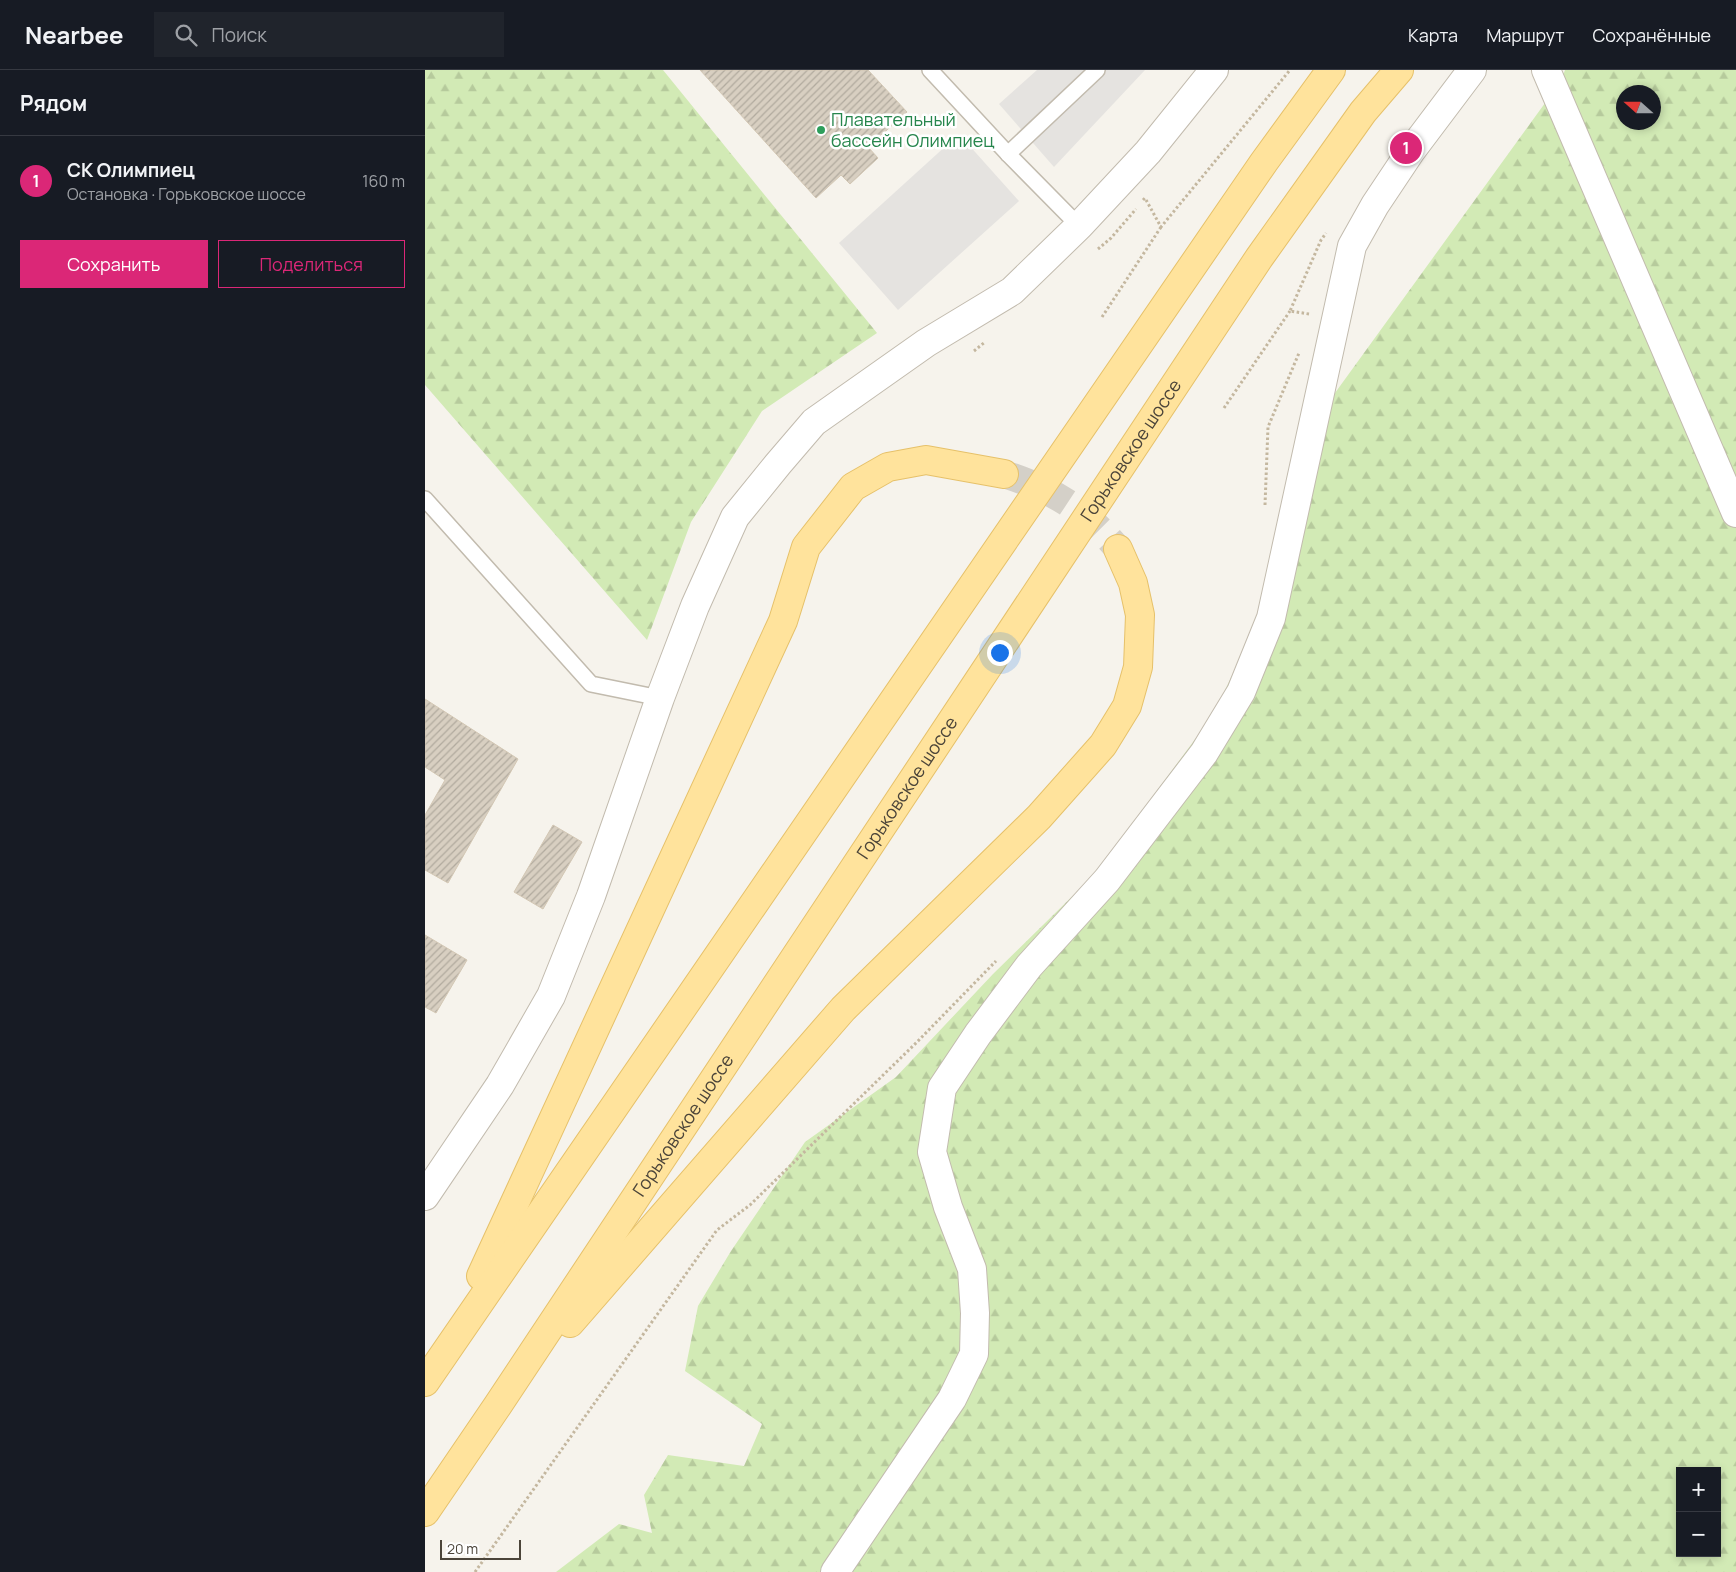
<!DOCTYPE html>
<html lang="ru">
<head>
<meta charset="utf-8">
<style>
	:root { --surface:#171b24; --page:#20242c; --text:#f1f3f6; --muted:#9ea1a6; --line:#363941; --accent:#db2777 }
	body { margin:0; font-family:Manrope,sans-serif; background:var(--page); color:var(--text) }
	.controls { position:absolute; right:15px; bottom:15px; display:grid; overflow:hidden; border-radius:0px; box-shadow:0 2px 8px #0003 }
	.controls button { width:45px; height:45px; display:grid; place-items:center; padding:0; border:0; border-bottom:1px solid var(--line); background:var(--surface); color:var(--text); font:25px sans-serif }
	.compass { position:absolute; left:1191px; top:15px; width:45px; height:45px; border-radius:50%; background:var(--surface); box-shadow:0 2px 8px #0003; rotate:291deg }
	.scale { position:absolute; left:15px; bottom:12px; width:81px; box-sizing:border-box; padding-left:5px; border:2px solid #4b4439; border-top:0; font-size:14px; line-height:18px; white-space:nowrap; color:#4b4439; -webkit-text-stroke:4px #fff; paint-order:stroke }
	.you { position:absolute; left:574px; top:582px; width:18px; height:18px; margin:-12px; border:4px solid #fff; border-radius:50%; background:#1a73e8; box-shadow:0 0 0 8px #1a73e833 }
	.badge { display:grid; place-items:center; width:32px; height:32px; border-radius:50%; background:var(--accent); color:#fff; font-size:16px; font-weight:700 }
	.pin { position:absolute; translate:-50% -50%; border:2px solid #fff; box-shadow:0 1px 5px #0006 }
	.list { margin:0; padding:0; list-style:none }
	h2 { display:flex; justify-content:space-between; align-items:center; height:65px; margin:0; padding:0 20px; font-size:21px }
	h2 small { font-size:16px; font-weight:400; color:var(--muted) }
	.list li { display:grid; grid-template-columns:32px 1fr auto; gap:15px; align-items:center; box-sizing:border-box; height:90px; padding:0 20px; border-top:1px solid var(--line) }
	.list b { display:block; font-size:19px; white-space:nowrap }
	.list p { margin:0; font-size:16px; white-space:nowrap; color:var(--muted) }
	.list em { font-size:16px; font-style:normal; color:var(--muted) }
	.actions { display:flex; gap:10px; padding:15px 20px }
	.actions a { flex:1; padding:11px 0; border:1px solid var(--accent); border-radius:0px; text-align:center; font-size:18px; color:var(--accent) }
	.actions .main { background:var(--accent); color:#fff }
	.icon { flex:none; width:28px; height:28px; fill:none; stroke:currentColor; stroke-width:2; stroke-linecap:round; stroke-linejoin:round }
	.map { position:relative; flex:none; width:1311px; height:1502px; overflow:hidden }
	header { display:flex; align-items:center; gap:30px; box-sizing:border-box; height:70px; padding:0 25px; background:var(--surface); border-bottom:1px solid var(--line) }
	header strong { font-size:24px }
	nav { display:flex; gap:28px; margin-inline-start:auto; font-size:18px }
	.search { width:350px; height:45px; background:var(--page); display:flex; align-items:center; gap:12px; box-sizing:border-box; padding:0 18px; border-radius:0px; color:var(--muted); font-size:19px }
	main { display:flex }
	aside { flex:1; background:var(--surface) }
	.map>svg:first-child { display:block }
</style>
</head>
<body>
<header>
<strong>Nearbee</strong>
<div class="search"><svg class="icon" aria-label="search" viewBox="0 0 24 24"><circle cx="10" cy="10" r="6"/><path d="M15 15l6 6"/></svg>Поиск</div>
<nav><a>Карта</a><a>Маршрут</a><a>Сохранённые</a></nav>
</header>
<main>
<aside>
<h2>Рядом<small></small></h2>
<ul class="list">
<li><span class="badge">1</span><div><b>СК Олимпиец</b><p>Остановка · Горьковское шоссе</p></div><em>160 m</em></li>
</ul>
<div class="actions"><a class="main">Сохранить</a><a>Поделиться</a></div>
</aside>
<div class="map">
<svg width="1311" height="1502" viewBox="0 0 1311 1502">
	<defs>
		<pattern id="forest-firs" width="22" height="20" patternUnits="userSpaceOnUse" patternTransform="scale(1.25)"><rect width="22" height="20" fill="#d2eab5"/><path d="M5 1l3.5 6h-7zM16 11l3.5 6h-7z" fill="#b6ca9c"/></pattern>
		<pattern id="building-hatch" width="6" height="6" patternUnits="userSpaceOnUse" patternTransform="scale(1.25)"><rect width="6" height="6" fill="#d8cfc1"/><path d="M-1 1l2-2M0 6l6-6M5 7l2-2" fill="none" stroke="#b1aa9e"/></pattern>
	</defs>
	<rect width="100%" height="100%" fill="#f6f3ec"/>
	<g fill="url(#forest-firs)" fill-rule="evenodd">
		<polygon points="0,0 238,0 452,263 337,341 266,452 222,570 0,315"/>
		<path d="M1140,0H1311V1502H131L194,1454L227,1463L219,1425L243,1385L319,1396L337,1354L260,1301L273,1236L306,1181L380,1072L471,1007L568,904L671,803L788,645L834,550L881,363L1136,11ZM1198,22H1228V52H1198ZM1255,1401H1292V1483H1255Z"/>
	</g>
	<g fill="#e5e3e0">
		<polygon points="612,0 720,0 629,97 574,34"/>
		<polygon points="534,64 594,131 473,240 414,173"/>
	</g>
	<g fill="url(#building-hatch)" stroke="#d3c7b4">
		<polygon points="275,0 443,0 482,42 443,77 453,88 425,114 416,105 391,128"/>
		<polygon points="0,629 93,689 23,813 0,800 0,745 20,710 0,697"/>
		<polygon points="128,755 157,772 118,839 89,822"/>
		<polygon points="0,865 42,890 11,943 0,937"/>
	</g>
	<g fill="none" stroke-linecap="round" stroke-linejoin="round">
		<path stroke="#d4d0c8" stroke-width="28" stroke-dasharray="28 14" stroke-linecap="butt" d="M579,404C630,421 658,438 693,479"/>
		<g stroke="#c2bbae" stroke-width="18">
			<g id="service">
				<polyline points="505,0 583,84 654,156"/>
				<polyline points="583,84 672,0"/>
				<polyline points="0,429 166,614 235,628"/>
			</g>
		</g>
		<g stroke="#c2bbae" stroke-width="30">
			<g id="minor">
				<polyline points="1121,0 1311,443"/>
				<polyline points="0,1126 75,1015 126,926 166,826 235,628 270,536 310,447 353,394 389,352 501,273 587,221 654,156 723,82 789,0"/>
				<polyline points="410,1502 527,1329 549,1284 550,1243 547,1199 523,1137 507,1082 517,1018 553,964 604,896 682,810 779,683 816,622 846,548 927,176 950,135 986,81 1047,0"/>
			</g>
		</g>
		<g stroke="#e6c16a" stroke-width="30">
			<g id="primary">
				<polyline points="56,1206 358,551 381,477 428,417 463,397 501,390 579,404"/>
				<polyline points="145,1253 418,939 614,747 678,675 702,636 713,597 715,545 708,513 693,479"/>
				<polyline points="0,1312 839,92 906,0"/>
				<path id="s1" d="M0,1442L73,1335L834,188L938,42L974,0"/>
			</g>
		</g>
		<g stroke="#c4b79f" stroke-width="3" stroke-dasharray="2.5 2.5" stroke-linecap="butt">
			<polyline points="718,130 720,128 736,157 865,0"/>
			<polyline points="673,179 686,168 711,139"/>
			<polyline points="884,244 865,241 896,170 901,163"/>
			<polyline points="677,247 736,157"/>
			<polyline points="549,281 560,272"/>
			<polyline points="799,338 865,241"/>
			<polyline points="840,435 843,357 874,283"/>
			<polyline points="50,1502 292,1160 325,1135 492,972 571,891"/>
		</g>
		<use href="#service" stroke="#fff" stroke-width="15"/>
		<use href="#minor" stroke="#fff" stroke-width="28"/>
		<use href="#primary" stroke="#ffe39c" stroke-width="28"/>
	</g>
	<circle fill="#2e9e5b" stroke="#fff" stroke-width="2" cx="396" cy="60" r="5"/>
	<g text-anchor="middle" stroke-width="5" stroke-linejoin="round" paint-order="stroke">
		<g font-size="18" fill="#27864d" stroke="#fff" text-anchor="start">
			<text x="406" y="56">Плавательный<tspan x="406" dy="21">бассейн Олимпиец</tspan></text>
		</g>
		<g font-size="18" fill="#4b4439" stroke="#fff">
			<text dy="6" stroke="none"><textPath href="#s1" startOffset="1275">Горьковское шоссе</textPath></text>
			<text dy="6" stroke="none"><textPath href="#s1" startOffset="870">Горьковское шоссе</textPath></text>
			<text dy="6" stroke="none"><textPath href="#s1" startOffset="465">Горьковское шоссе</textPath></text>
		</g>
	</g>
</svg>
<div class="controls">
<button>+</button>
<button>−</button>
</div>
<svg class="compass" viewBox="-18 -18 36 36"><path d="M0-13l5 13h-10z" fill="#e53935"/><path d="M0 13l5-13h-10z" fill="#9ea1a6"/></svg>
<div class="scale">20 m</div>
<div class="you"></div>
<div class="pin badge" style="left:981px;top:78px">1</div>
</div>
</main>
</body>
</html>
